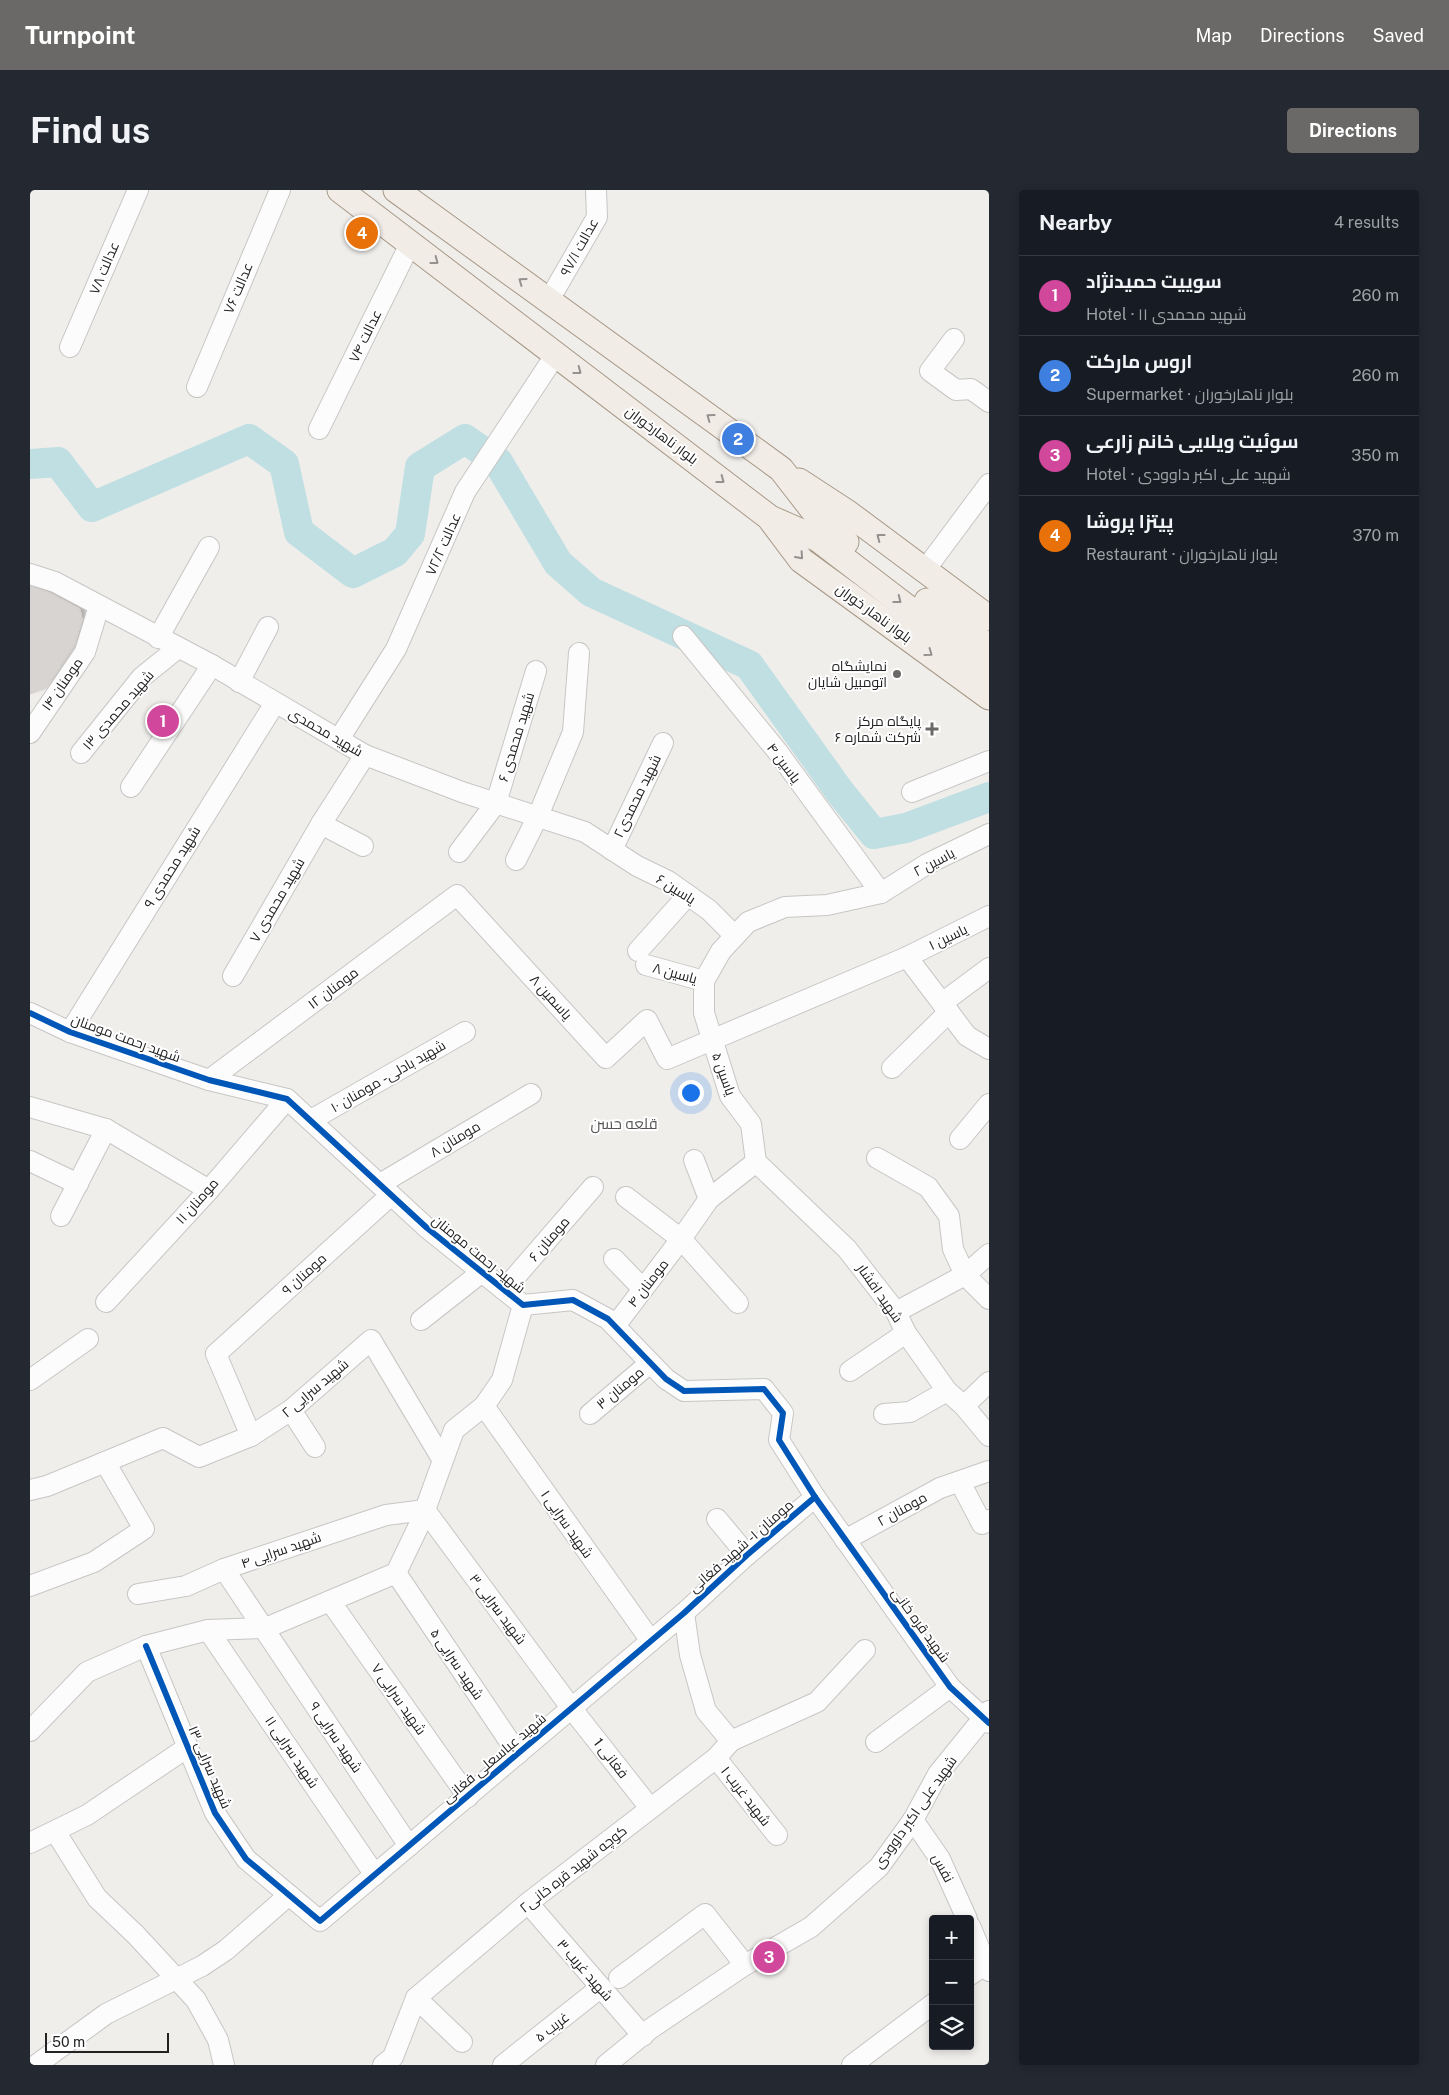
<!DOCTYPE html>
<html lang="en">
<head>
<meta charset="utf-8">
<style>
	:root { --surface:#171b24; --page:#242831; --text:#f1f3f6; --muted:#9ea1a6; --line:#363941; --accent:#6a6968 }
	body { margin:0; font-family:"Public Sans",Cairo,sans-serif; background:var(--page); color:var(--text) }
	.controls { position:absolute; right:15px; bottom:15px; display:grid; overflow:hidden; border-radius:5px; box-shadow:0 2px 8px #0003 }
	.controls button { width:45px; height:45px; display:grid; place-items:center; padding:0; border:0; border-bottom:1px solid var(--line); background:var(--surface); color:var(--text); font:25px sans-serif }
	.scale { position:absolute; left:15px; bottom:12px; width:124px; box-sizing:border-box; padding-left:5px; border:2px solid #222; border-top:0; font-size:14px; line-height:18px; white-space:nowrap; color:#222; -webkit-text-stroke:4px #fff; paint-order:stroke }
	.you { position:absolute; left:660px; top:902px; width:18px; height:18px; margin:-12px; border:4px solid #fff; border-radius:50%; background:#1a73e8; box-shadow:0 0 0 8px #1a73e833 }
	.badge { display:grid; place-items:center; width:32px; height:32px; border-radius:50%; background:var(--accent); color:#fff; font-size:16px; font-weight:700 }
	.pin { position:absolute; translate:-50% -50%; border:2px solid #fff; box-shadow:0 1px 5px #0006 }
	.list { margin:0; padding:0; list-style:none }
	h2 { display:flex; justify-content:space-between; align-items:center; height:65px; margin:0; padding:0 20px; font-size:21px }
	h2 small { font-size:16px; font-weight:400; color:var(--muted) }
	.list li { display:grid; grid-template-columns:32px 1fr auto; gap:15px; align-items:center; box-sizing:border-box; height:80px; padding:0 20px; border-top:1px solid var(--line) }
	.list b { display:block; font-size:19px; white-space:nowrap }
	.list p { margin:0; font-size:16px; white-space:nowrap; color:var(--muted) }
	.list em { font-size:16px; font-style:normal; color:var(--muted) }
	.icon { flex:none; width:28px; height:28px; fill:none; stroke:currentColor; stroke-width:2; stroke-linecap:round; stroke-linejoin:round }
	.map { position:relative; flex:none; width:959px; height:1875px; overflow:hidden; border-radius:5px }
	header { display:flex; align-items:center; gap:30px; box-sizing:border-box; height:70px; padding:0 25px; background:var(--accent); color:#fff }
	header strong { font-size:24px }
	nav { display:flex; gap:28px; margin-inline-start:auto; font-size:18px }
	.intro { display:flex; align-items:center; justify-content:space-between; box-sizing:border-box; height:120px; padding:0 30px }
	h1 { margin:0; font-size:35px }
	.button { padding:12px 22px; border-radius:5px; background:var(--accent); color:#fff; font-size:18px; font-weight:700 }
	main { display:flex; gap:30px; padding:0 30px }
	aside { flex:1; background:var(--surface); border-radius:5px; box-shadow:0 2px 8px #0003 }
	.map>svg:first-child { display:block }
</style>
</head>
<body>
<header>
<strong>Turnpoint</strong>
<nav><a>Map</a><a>Directions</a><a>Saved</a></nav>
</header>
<div class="intro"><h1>Find us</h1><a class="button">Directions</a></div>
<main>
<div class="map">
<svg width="959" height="1875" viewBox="0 0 959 1875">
	<defs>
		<filter id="shadow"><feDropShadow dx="4.5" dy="-4.5" stdDeviation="2.5" flood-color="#0004"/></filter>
	</defs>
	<rect width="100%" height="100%" fill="#f0eeeb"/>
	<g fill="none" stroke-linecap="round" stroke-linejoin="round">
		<polyline stroke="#bfdfe3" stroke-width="30" points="0,274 28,272 62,317 219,249 254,274 269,342 323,383 365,362 380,344 390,277 435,249 468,272 528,373 561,402 719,475 810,602 844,644 876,638 959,607"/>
	</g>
	<polygon fill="#d7d4d2" stroke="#d3cfcc" filter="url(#shadow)" points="0,396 20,403 50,419 52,430 45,453 16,498 0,504"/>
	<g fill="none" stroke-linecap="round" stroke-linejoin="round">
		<g stroke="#c7c6c5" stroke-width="22">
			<g id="minor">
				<polyline points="519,110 567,27 566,0"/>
				<polyline points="924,149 900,181 926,200 941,199 959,212"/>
				<polyline points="40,157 108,0"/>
				<polyline points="167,197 250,0"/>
				<polyline points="289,239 381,52"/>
				<polyline points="895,380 959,294"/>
				<polyline points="0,384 25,392 182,475 335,565 432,602 555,642 607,676 638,691 679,720 705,746"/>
				<polyline points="653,446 747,561 851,703"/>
				<polyline points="128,448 179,357"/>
				<polyline points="209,492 238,437"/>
				<polyline points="0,543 55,462 69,416"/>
				<polyline points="309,549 366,459 435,302 526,164"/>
				<polyline points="51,563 112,487 148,458"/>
				<polyline points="101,597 182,475"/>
				<polyline points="882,602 959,571"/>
				<polyline points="291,634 333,656"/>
				<polyline points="582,660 633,553"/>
				<polyline points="429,662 466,613 506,481"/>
				<polyline points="486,670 508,626 543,542 549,463"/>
				<polyline points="608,761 658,705"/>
				<polyline points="877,767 937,846 959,859"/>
				<polyline points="616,775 674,791"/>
				<polyline points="203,786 291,634 335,565"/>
				<polyline points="912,813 959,778"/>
				<polyline points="0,823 40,842 179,890 257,909 397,1038 493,1115 543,1110 578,1129 636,1189 654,1201 734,1199 753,1223 749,1250 785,1307 920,1497 959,1533"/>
				<polyline points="40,842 245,513"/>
				<polyline points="862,878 919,822"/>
				<polyline points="179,890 427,705 576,868 617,830 637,869 877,767 959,726"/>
				<polyline points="0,917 76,939 179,1000"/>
				<polyline points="281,930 435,842"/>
				<polyline points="930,949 959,914"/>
				<polyline points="847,968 898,997 919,1026 923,1059 935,1085 959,1109"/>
				<polyline points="664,970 679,1009"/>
				<polyline points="0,971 48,994"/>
				<polyline points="726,972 721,934 700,906 674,823 674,791 691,761 718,732 755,717 797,715 851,703 897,674 959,644"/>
				<polyline points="726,972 817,1059 866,1122 876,1143 917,1201 934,1216 959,1246"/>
				<polyline points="350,994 501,904"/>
				<polyline points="596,1007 651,1049 708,1113"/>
				<polyline points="31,1026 76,939"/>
				<polyline points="584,1069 613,1099"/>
				<polyline points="474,1100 563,997"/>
				<polyline points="76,1112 179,1000 257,909"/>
				<polyline points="866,1122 935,1085 959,1064"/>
				<polyline points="391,1130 452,1082"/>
				<polyline points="585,1136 651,1049 679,1009 726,972"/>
				<polyline points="820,1181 876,1143"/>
				<polyline points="0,1190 58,1149"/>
				<polyline points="454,1216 621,1451"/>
				<polyline points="934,1216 959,1192"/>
				<polyline points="261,1220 285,1257"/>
				<polyline points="560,1224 620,1173"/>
				<polyline points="854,1224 880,1222 917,1201"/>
				<polyline points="221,1246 186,1164 361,1005"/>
				<polyline points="930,1292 952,1334 959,1330"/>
				<polyline points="0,1300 17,1296 133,1248 169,1267 221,1246 261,1220 341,1150 412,1269"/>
				<polyline points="687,1329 717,1365"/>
				<polyline points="815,1350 910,1298 959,1281"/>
				<polyline points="194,1379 379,1656"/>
				<polyline points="366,1383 488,1564"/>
				<polyline points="0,1396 64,1372 114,1339 75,1272"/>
				<polyline points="108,1404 156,1396 194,1379 356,1325 395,1320 542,1519 620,1618"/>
				<polyline points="300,1411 438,1607"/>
				<polyline points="654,1423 660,1465 676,1521 701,1551"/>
				<polyline points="178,1440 345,1685"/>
				<polyline points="116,1456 185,1623 216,1669 290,1731 654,1423 717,1365 785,1307"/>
				<polyline points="0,1541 57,1482 116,1456 178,1440 233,1438 243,1435 366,1383 391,1331 424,1240 454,1216 472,1190 493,1115"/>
				<polyline points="846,1552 920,1497"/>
				<polyline points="686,1568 747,1645"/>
				<polyline points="883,1630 910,1669 937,1729"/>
				<polyline points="25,1641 67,1708 106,1745 166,1810 188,1850 194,1875"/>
				<polyline points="0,1653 57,1625 158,1557"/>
				<polyline points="498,1713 613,1846"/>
				<polyline points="940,1736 959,1781"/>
				<polyline points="940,1785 956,1774"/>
				<polyline points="589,1788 675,1724 715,1775"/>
				<polyline points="386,1808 432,1852"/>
				<polyline points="6,1875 76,1824 172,1776 196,1760 259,1705"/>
				<polyline points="353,1875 363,1867 386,1808 498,1713 686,1568 701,1551 787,1512 835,1460"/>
				<polyline points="473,1875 570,1798"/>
				<polyline points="576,1875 620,1839 715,1775 781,1737 849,1677 883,1630 908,1584 959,1521"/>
				<polyline points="822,1875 903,1814"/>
			</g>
		</g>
		<g stroke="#a79986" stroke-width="27">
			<g id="major">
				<polyline points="310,0 740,328 788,349 959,480"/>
				<polyline points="366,0 751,279 796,337 816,352"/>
				<polyline points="769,291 818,323 959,428"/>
				<polyline points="741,330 771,370 959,507"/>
				<polyline points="897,411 959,457"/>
			</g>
		</g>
		<use href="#minor" stroke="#fdfcfc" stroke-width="20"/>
		<use href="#major" stroke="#f2ece7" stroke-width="25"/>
		<g stroke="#fff" stroke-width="9">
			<g id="cycleway">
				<polyline points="0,823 40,842 179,890 257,909 397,1038 493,1115 543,1110 578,1129 636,1189 654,1201 734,1199 753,1223 749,1250 785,1307 920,1497 959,1533"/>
				<polyline points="116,1456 185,1623 216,1669 290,1731 654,1423 717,1365 785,1307"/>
			</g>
		</g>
		<use href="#cycleway" stroke="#0057b8" stroke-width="6"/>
	</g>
	<defs><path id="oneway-chevron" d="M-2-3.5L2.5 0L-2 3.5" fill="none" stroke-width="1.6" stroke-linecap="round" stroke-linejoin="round" transform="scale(1.25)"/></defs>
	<g stroke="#94918e">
		<use href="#oneway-chevron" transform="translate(405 71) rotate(37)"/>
		<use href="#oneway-chevron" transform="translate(492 91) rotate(-144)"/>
		<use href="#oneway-chevron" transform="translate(548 181) rotate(37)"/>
		<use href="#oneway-chevron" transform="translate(680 227) rotate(-144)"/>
		<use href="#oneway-chevron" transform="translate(691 290) rotate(37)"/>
		<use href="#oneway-chevron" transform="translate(850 347) rotate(-143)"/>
		<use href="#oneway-chevron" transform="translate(770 366) rotate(48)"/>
		<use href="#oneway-chevron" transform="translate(868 410) rotate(38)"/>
		<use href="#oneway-chevron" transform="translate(899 463) rotate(36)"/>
	</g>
	<g fill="#6a6968" stroke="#fff" stroke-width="2">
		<circle cx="867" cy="484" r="5"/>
		<path d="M899.5 531.5h5v5h5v5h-5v5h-5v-5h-5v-5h5z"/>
	</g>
	<g text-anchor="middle" stroke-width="4" stroke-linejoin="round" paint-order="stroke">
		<g font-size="14" fill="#222" stroke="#fff">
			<text transform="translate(549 57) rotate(-61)" y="5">۹۷/۱ عدالت</text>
			<text transform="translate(74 78) rotate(-67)" y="5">۷۸ عدالت</text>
			<text transform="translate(208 98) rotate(-67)" y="5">عدالت ۷۶</text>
			<text transform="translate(335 146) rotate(-64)" y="5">عدالت ۷۴</text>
			<text transform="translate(632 245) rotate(37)" y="5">بلوار ناهارخوران</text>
			<text transform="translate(413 354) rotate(-66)" y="5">عدالت ۷۲/۲</text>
			<text transform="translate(844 423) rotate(36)" y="5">بلوار ناهار خوران</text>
			<text transform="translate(32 494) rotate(-55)" y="5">مومنان ۱۴</text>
			<text transform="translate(88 520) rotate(-49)" y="5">۱۳ شهید محمدی</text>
			<text transform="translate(296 542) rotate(30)" y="5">شهید محمدی</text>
			<text transform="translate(486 547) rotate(-73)" y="5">۶ شهید محمدی</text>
			<text transform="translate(754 573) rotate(53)" y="5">یاسین ۴</text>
			<text transform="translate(607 606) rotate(-64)" y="5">شهید محمدی۲</text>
			<text transform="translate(904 672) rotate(-28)" y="5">یاسین ۲</text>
			<text transform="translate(142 677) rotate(-58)" y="5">۹ شهید محمدی</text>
			<text transform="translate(646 699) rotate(32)" y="5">یاسین ۶</text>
			<text transform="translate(247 710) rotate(-60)" y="5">شهید محمدی ۷</text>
			<text transform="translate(918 747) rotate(-26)" y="5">یاسین ۱</text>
			<text transform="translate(645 783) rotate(15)" y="5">یاسین ۸</text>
			<text transform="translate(303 798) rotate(-37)" y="5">مومنان ۱۲</text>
			<text transform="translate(521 807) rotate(48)" y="5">یاسمین ۸</text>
			<text transform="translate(96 848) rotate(20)" y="5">شهید رحمت مومنان</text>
			<text transform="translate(694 884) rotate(70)" y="5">یاسین ۵</text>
			<text transform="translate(358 886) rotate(-30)" y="5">شهید بادلی - مومنان ۱۰</text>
			<text transform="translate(425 949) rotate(-31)" y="5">مومنان ۸</text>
			<text transform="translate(167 1011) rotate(-48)" y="5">مومنان ۱۱</text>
			<text transform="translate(519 1049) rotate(-49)" y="5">مومنان ۶</text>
			<text transform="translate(449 1064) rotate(39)" y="5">شهید رحمت مومنان</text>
			<text transform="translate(274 1084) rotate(-42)" y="5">مومنان ۹</text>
			<text transform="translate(618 1093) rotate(-52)" y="5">۴ مومنان</text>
			<text transform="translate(850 1103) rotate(55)" y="5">شهید افشار</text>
			<text transform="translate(285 1198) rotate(-40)" y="5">شهید سرایی ۲</text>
			<text transform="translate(590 1198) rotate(-40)" y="5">مومنان ۳</text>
			<text transform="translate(872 1319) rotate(-29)" y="5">۲ مومنان</text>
			<text transform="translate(537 1334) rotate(55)" y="5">شهید سرایی ۱</text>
			<text transform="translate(711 1356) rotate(-41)" y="5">مومنان ۱ - شهید فغانی</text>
			<text transform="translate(251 1360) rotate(-19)" y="5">شهید سرایی ۴</text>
			<text transform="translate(468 1419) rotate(53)" y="5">شهید سرایی ۳</text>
			<text transform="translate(891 1435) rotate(54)" y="5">شهید قره خانی</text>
			<text transform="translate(427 1474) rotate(56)" y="5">شهید سرایی ۵</text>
			<text transform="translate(369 1509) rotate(55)" y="5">شهید سرایی ۷</text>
			<text transform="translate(306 1547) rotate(56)" y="5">شهید سرایی ۹</text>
			<text transform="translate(262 1562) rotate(56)" y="5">شهید سرایی ۱۱</text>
			<text transform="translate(464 1568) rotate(-40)" y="5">شهید عباسعلی فغانی</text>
			<text transform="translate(581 1568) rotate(52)" y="5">فغانی 1</text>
			<text transform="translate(180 1577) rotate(67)" y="5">شهید سرایی ۱۳</text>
			<text transform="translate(716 1606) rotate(52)" y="5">۱ شهید غریب</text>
			<text transform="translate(885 1622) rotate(-55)" y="5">شهید علی اکبر داوودی</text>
			<text transform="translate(913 1678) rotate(62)" y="5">نفس</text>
			<text transform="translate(543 1679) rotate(-38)" y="5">کوچه شهید قره خانی۲</text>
			<text transform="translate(555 1780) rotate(49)" y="5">۳ شهید غریب</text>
			<text transform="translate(522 1837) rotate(-38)" y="5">غریب ۵</text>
		</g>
		<g font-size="14" fill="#222" stroke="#fff" text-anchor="end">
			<text x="857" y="481">نمایشگاه<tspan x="857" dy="16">اتومبیل شایان</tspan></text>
			<text x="891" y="536">پایگاه مرکز<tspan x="891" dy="16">شرکت شماره ۶</tspan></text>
		</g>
		<g font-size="15" fill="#555" stroke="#fff">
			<text x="594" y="939">قلعه حسن</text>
		</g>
	</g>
</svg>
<div class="controls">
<button>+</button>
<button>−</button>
<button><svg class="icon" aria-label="layers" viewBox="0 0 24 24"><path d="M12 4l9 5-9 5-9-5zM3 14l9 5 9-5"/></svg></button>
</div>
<div class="scale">50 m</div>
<div class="you"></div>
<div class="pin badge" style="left:133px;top:531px;background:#d1479c">1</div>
<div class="pin badge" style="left:708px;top:249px;background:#3f7fe0">2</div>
<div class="pin badge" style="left:739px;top:1767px;background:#d1479c">3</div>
<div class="pin badge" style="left:332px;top:43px;background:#e8710a">4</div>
</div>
<aside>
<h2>Nearby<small>4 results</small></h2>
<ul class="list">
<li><span class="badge" style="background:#d1479c">1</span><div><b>سوییت حمیدنژاد</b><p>Hotel · ۱۱ شهید محمدی</p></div><em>260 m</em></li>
<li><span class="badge" style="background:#3f7fe0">2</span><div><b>اروس مارکت</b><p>Supermarket · بلوار ناهارخوران</p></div><em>260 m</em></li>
<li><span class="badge" style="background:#d1479c">3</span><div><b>سوئیت ویلایی خانم زارعی</b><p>Hotel · شهید علی اکبر داوودی</p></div><em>350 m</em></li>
<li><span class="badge" style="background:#e8710a">4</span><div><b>پیتزا پروشا</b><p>Restaurant · بلوار ناهارخوران</p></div><em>370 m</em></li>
</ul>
</aside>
</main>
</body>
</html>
